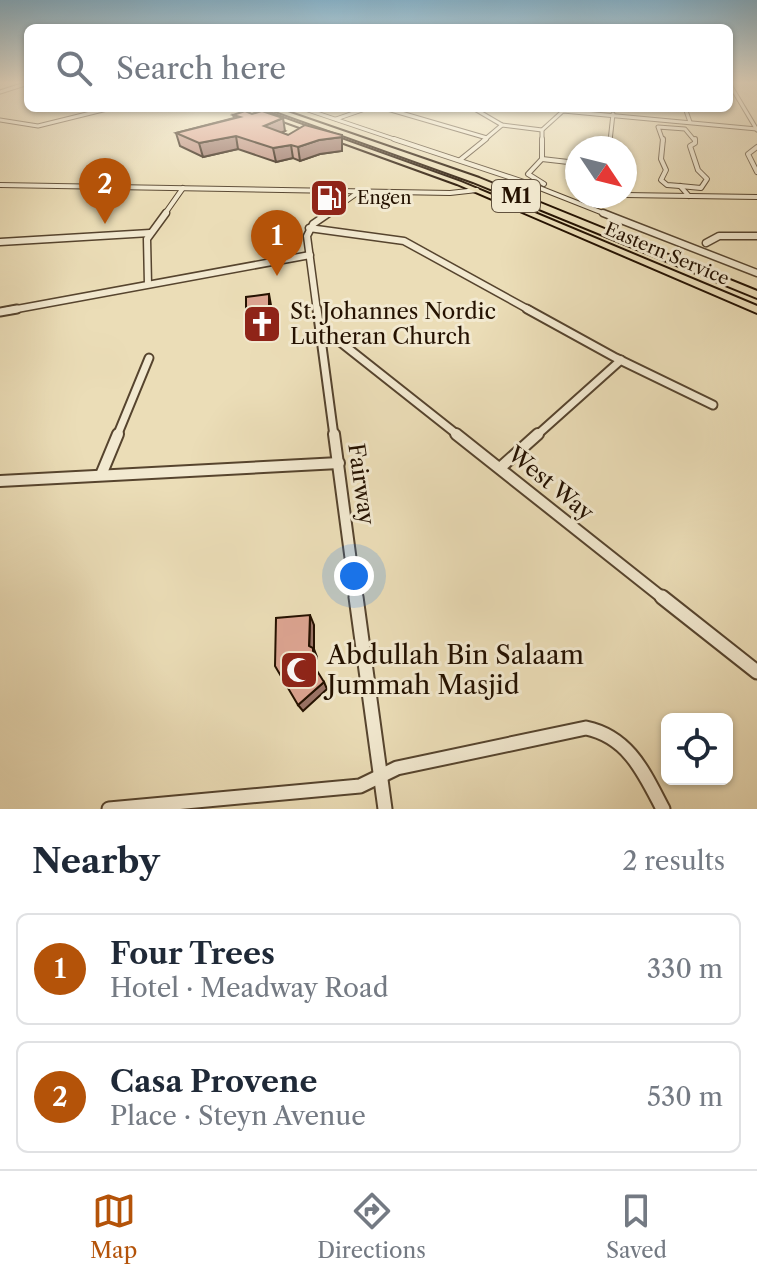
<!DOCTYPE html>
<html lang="en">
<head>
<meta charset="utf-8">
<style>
	:root { --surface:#fff; --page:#f2f2f3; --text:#1f2937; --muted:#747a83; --line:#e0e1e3; --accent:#b45309 }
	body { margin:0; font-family:"Libre Caslon Text",serif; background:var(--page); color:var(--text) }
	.controls { position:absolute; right:24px; bottom:24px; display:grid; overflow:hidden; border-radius:12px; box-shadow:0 2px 6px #0004 }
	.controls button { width:72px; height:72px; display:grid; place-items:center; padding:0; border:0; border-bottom:2px solid var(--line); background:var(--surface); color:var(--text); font:40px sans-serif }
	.compass { position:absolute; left:565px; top:136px; width:72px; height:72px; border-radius:50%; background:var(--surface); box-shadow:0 2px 6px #0004; rotate:125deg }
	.you { position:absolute; left:354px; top:576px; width:28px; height:28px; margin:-20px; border:6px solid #fff; border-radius:50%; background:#1a73e8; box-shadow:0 0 0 12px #1a73e833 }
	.badge { display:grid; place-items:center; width:52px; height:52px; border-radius:50%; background:var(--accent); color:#fff; font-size:26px; font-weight:700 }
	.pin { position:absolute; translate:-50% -66px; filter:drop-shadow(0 2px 4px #0008) }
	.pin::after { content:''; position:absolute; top:42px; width:28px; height:24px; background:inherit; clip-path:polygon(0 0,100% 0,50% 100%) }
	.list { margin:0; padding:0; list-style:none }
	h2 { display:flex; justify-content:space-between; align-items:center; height:104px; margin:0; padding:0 32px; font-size:34px }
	h2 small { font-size:26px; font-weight:400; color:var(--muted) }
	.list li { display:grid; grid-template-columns:52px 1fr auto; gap:24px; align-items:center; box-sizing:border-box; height:112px; margin:0 16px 16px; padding:0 16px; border:2px solid var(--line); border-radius:12px }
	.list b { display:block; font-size:30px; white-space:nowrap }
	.list p { margin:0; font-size:26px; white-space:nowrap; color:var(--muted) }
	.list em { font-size:26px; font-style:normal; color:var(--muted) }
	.icon { flex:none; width:44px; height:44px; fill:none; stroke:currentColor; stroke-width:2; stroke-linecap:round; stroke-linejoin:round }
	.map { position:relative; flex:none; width:757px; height:809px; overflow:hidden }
	.search { position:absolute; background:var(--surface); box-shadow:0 2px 6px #0004; left:24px; right:24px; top:24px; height:88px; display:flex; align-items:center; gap:20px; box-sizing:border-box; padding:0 28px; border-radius:12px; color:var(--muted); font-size:30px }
	.sheet { height:360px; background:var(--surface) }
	nav { display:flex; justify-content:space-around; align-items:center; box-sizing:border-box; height:112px; border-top:2px solid var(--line); background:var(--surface); font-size:22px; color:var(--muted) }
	nav a { display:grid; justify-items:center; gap:4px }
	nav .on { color:var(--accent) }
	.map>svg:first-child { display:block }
</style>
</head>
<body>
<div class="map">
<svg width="757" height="809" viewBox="0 0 757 809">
	<rect width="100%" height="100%" fill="#ebddb7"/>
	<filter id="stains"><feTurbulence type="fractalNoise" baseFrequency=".0025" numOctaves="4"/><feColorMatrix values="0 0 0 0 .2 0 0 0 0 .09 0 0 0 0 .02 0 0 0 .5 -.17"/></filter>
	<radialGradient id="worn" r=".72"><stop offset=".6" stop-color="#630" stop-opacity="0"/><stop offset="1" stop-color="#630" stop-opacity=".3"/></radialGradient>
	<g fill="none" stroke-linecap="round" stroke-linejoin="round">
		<g stroke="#56442e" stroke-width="5">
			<g id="street-far5">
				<polyline points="729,83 757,130"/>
				<polyline points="0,92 28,83"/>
				<polyline points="302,108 400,141"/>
				<polyline points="384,108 487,138"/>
				<polyline points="473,108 502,125 542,130"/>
				<polyline points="685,108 690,122"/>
				<polyline points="336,119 368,108"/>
				<polyline points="0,120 38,126 111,108"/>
				<polyline points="483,141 502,125"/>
				<polyline points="542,141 542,130 563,111 757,129"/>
				<polyline points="610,141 613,114"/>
				<polyline points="663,141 658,127 685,129 695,141"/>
			</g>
		</g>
		<g stroke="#56442e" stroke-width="6">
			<g id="street-far4">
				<polyline points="394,139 527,183 608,215"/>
				<polyline points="542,139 542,159 528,174 544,184"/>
				<polyline points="663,139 661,159 666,170 661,180 667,185 680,186"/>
				<polyline points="757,147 748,154 757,172"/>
				<polyline points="609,148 610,139"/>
				<polyline points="542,159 577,163"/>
				<polyline points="460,160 486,139"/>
				<polyline points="0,185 450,193 477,190"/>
				<polyline points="680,186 701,188 707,179 698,170 690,146 695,143 695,139"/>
				<polyline points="680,186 689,196"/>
				<polyline points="625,195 757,197"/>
				<polyline points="164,215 183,188"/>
				<polyline points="326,215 360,191"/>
			</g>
		</g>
		<g stroke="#56442e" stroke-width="9">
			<g id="street-far3">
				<polyline points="603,213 757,273"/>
				<polyline points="309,228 404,241 531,311"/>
				<polyline points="0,242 150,233"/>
				<polyline points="706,243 719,236 757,236"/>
				<polyline points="148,284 147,239 166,213"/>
				<polyline points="6,311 310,255"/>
				<polyline points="317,311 307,236 313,224 329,213"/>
			</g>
		</g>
		<g stroke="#56442e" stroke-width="11">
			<g id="street-far2">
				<polyline points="317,309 334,436"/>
				<polyline points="527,309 616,358 713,405"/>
				<polyline points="0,312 17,309"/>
				<polyline points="320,326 459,436"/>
				<polyline points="117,436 149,358"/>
				<polyline points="536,436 621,360"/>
			</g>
		</g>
		<g stroke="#56442e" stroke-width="14">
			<g id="street-far1">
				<polyline points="334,434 356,599"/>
				<polyline points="456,434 664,599"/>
				<polyline points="500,468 538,434"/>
				<polyline points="101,475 118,434"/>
				<polyline points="0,481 339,463"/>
			</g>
		</g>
		<g stroke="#56442e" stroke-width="17">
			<g id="street">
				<polyline points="356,597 385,809"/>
				<polyline points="662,597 757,672"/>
				<path d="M109,809L360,786L397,768L586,728C629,737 644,773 663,809"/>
			</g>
		</g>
		<g stroke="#241100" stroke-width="4">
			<polygon id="primary" points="247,108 255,108 461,182 757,306 757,313 457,184"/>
		</g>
		<g stroke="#241100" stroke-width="4">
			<polygon id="highway" points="267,108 276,108 479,178 757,291 757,298 473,182"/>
		</g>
		<use href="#street-far5" stroke="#f2e9d0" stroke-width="3"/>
		<use href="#street-far4" stroke="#f2e9d0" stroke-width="4"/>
		<use href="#street-far3" stroke="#f2e9d0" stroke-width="6"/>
		<use href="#street-far2" stroke="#f2e9d0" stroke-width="7"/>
		<use href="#street-far1" stroke="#f2e9d0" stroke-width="10"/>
		<use href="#street" stroke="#f2e9d0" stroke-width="13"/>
		<use href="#primary" fill="#ebddb7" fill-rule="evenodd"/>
		<use href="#highway" fill="#ebddb7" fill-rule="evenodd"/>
	</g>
	<g fill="#bd8d7d" stroke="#241100" stroke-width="2">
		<polygon points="233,115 285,131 281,133 288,135 342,135 342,151 320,154 300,161 293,158 276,162 238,149 203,157 180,146 176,133 234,118"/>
		<polygon points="272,311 273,334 250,337 246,320"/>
	</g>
	<g fill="#9a7366" stroke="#241100" stroke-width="2">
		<polygon points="283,118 285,131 267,139 264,126"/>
		<polygon points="236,136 238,149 203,157 199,143"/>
		<polygon points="342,137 342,151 320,154 300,161 298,147 319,140"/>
		<polygon points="291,145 293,158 276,162 273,148"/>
		<polygon points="269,294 272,311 273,334 269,317"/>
		<polygon points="310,615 314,625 314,649 317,657 317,663 313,666 309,658"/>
		<polygon points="324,682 327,689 303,711 298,705"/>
	</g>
	<g fill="#dca491" stroke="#241100" stroke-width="2">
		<polygon points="245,111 252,114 262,111 283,118 264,126 288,135 305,125 342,135 342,137 319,140 298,147 291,145 273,148 236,136 199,143 176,133 240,117 233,115"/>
		<polygon points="269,294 269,317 246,320 246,297"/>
		<polygon points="310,615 309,646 313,648 313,654 309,658 324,682 298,705 275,666 276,618"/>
	</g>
	<linearGradient id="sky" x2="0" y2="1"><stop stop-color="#88b7d1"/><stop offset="0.42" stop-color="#f6f0df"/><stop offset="1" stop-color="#f6f0df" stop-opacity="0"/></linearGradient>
	<rect width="757" height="196" fill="url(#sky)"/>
	<defs>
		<g id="fuel-square" transform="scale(2)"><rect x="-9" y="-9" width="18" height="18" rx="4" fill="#8f2418" stroke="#f2e9d0"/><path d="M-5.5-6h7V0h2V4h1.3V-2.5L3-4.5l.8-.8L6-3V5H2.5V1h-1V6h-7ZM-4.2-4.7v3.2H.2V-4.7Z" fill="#fff"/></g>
		<g id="church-square" transform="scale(2)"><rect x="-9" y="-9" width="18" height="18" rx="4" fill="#8f2418" stroke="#f2e9d0"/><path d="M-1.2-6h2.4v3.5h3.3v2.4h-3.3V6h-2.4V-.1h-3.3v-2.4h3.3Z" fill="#fff"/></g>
		<g id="mosque-square" transform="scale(2)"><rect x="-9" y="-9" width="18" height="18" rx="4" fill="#8f2418" stroke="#f2e9d0"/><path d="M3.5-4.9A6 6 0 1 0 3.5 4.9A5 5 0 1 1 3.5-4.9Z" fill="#fff"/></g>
	</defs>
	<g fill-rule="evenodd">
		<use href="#fuel-square" x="329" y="198"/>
		<use href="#church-square" x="262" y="324"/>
		<use href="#mosque-square" x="299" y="670"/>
	</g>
	<g text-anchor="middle" stroke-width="6" stroke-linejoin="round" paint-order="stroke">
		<g font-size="18" fill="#241100" stroke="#f2e9d0" text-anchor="start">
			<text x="357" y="204">Engen</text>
		</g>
		<g font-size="18" fill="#241100" stroke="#f2e9d0">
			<text transform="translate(667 254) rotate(23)" y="6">Eastern Service</text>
		</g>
		<rect fill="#f2e9d0" stroke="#62523e" stroke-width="2" x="492" y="180" width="48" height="32" rx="6"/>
		<g font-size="20" font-weight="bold" fill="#241100">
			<text x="516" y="203">M1</text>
		</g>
		<g font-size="22" fill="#241100" stroke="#f2e9d0" text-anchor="start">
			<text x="290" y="319">St. Johannes Nordic<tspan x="290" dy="25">Lutheran Church</tspan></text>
		</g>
		<g font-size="22" fill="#241100" stroke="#f2e9d0">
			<text transform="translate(551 483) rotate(39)" y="8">West Way</text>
			<text transform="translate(362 484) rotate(82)" y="8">Fairway</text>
		</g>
		<g font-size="26" fill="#241100" stroke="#f2e9d0" text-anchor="start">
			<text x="327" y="664">Abdullah Bin Salaam<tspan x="327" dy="30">Jummah Masjid</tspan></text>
		</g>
	</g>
	<rect width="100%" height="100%" filter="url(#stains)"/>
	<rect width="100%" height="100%" fill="url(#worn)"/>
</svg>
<div class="controls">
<button><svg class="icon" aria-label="locate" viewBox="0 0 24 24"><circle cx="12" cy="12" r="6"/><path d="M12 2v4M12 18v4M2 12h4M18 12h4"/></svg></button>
</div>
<svg class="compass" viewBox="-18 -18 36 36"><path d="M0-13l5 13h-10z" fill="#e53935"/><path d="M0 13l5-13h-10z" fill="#747a83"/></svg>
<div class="you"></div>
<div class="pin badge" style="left:277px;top:276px">1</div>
<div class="pin badge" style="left:105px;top:224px">2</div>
<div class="search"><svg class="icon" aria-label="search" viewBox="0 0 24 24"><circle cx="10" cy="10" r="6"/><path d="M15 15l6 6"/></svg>Search here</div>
</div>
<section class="sheet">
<h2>Nearby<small>2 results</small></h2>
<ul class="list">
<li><span class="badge">1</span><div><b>Four Trees</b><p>Hotel · Meadway Road</p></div><em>330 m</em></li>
<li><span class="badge">2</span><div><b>Casa Provene</b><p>Place · Steyn Avenue</p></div><em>530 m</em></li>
</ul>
</section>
<nav>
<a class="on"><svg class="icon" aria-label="map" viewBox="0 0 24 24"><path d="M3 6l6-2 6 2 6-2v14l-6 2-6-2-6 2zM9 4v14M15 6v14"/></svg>Map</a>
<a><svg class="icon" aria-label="directions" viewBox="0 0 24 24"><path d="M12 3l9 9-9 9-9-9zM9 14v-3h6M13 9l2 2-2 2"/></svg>Directions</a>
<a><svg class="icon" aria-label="saved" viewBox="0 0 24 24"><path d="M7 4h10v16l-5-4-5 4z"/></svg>Saved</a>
</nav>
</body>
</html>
